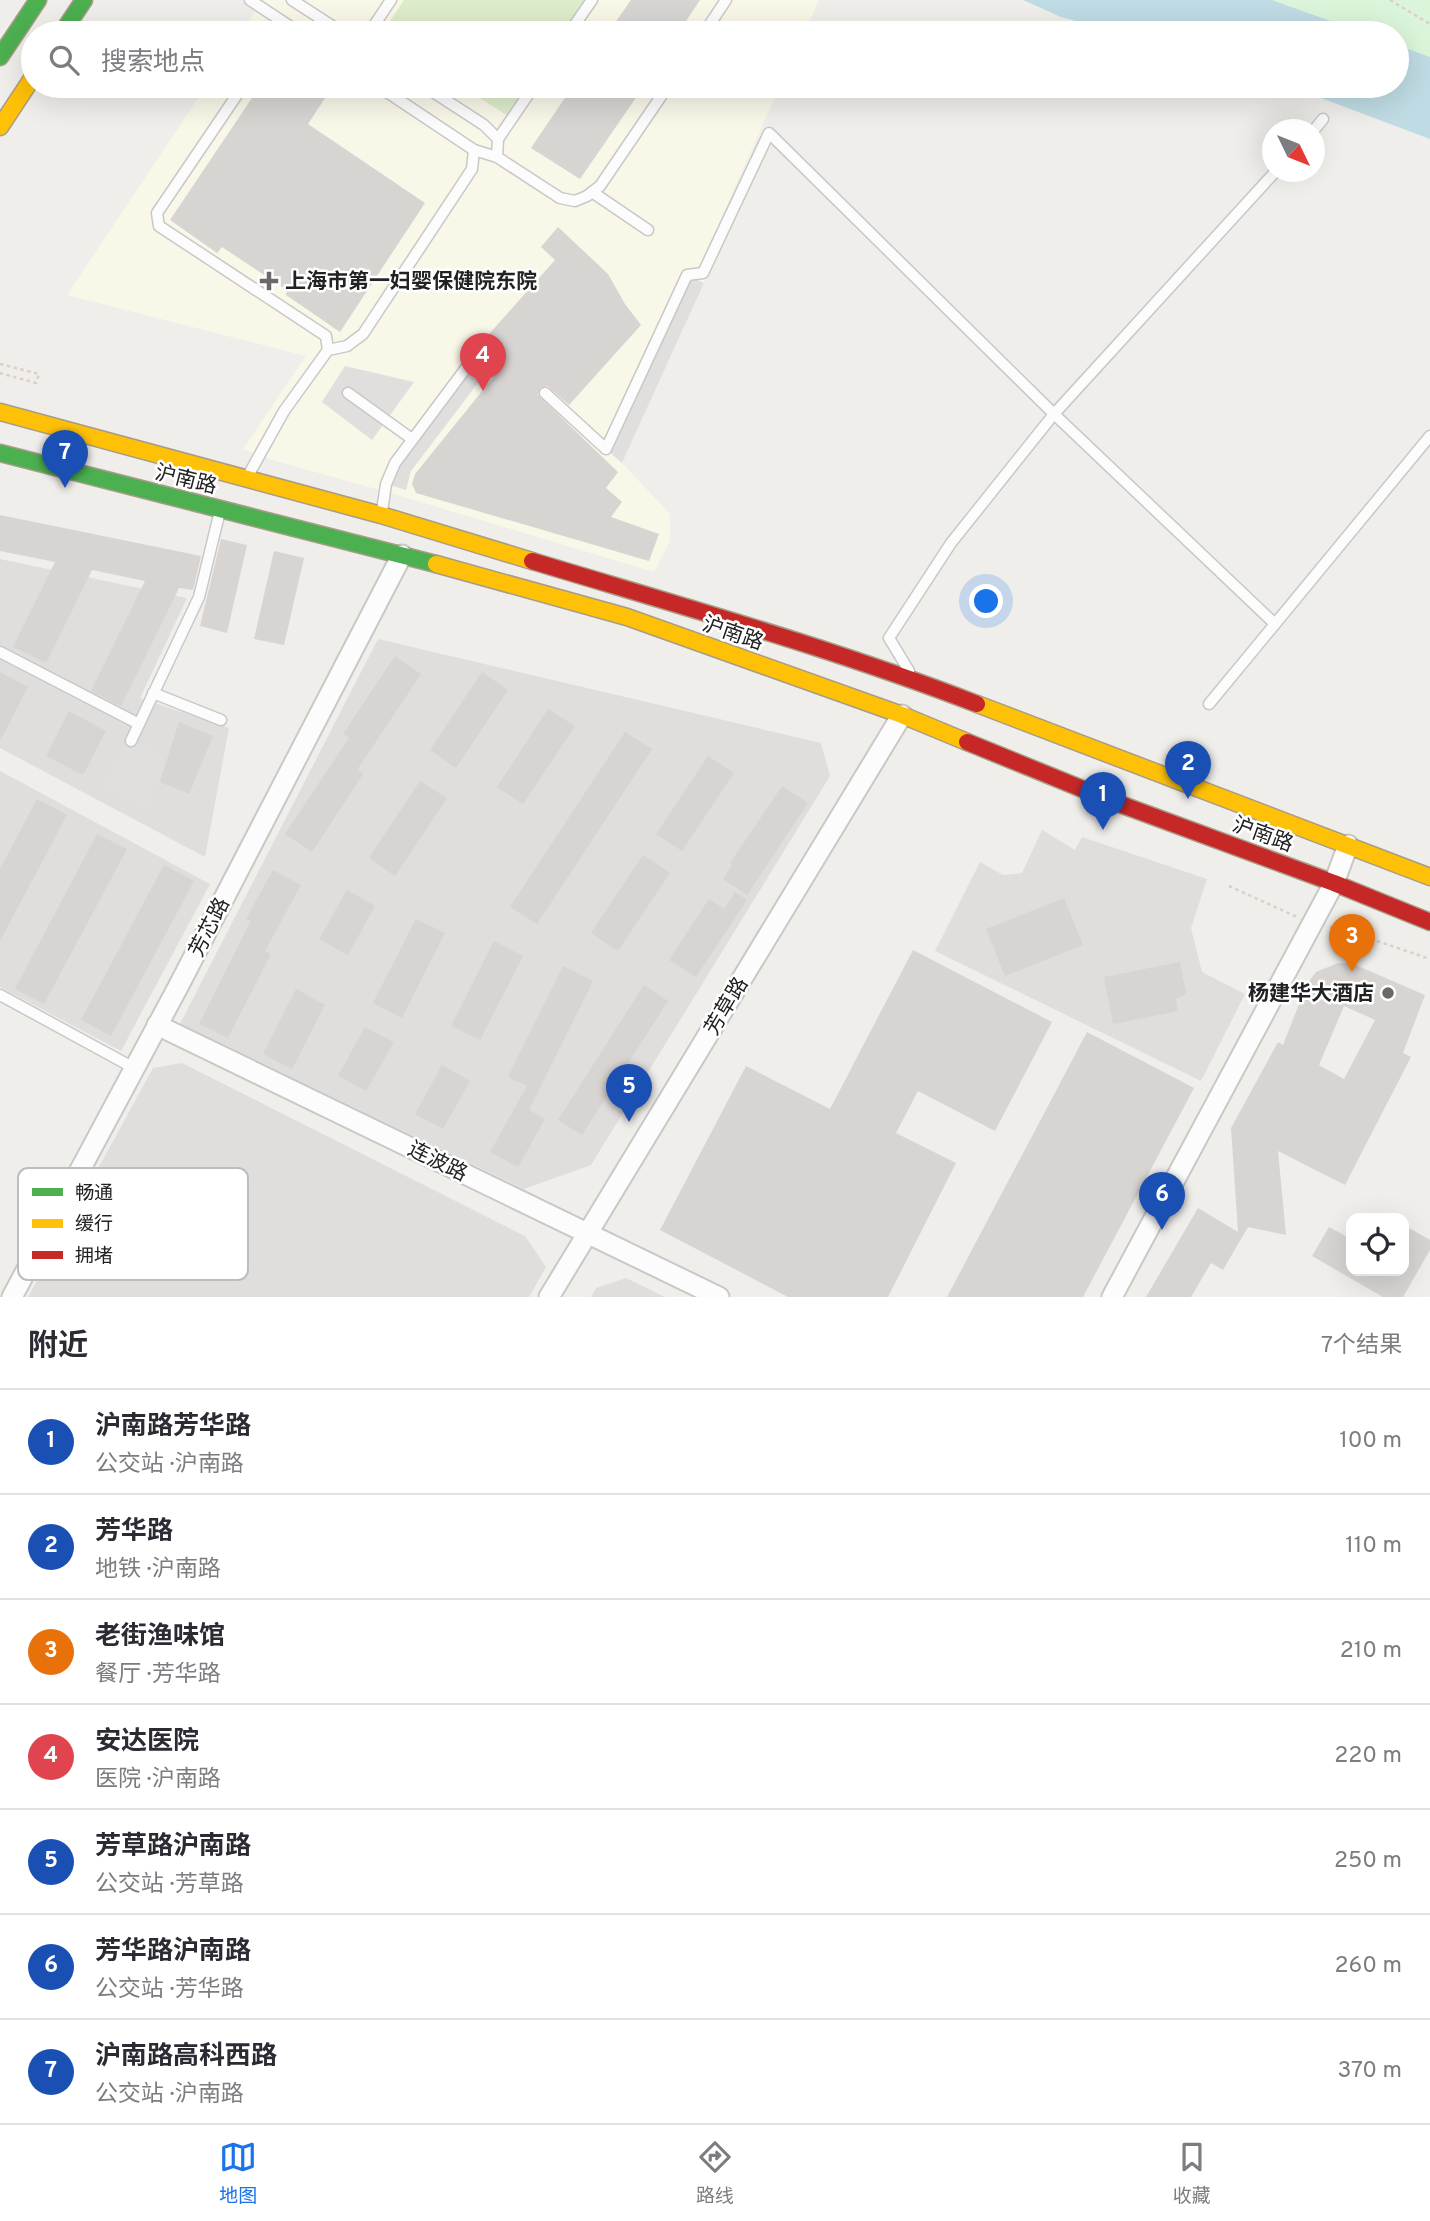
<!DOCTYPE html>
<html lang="zh">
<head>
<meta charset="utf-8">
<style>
	:root { --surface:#fff; --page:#f7f7f7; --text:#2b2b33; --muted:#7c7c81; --line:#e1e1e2; --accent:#1a73e8 }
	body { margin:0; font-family:Overpass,"Noto Sans SC",sans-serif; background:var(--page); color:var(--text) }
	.controls { position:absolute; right:21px; bottom:21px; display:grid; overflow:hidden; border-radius:14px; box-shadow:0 7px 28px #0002 }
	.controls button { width:63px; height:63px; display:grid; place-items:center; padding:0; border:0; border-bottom:2px solid var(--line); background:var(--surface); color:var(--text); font:35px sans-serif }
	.compass { position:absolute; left:1262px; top:119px; width:63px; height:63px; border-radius:50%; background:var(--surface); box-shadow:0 7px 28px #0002; rotate:133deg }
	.you { position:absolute; left:987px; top:602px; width:24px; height:24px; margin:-18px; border:5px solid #fff; border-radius:50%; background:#1a73e8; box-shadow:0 0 0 10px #1a73e833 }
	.badge { display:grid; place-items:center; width:46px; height:46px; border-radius:50%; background:var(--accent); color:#fff; font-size:23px; font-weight:700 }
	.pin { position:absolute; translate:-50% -58px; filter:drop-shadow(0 2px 4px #0008) }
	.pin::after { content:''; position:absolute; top:37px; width:24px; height:21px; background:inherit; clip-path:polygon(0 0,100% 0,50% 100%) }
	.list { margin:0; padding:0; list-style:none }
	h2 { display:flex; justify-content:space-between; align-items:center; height:91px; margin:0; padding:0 28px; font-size:30px }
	h2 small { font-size:23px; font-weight:400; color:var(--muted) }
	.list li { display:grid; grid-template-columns:46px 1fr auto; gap:21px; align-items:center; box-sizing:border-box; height:105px; padding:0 28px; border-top:2px solid var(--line) }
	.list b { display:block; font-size:26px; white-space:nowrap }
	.list p { margin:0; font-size:23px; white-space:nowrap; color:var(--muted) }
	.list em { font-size:23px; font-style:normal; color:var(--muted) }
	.icon { flex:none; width:38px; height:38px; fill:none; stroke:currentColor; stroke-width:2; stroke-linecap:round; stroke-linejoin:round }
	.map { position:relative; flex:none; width:1430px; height:1297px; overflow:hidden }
	.search { position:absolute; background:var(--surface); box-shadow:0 7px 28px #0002; left:21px; right:21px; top:21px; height:77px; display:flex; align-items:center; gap:18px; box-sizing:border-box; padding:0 24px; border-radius:38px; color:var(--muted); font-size:26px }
	.sheet { height:826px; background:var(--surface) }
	nav { display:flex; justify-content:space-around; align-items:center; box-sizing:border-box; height:98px; border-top:2px solid var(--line); background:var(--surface); font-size:19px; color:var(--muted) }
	nav a { display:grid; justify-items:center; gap:4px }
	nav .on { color:var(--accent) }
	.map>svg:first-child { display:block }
</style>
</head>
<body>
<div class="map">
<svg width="1430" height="1297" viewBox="0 0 1430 1297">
	<rect width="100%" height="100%" fill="#f0eeeb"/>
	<g fill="#dfdedc">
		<polygon points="0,559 187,598 140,698 229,728 205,857 0,748"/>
		<polygon points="378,639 821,743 830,776 591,1165 524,1189 180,1024"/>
		<polygon points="0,771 210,884 121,1051 0,987"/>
		<polygon points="1042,830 1075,850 1082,837 1207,879 1191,928 1202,972 1245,994 1201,1081 935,951 980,862 1003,875 1022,873"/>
		<polygon points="182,1063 525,1236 546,1267 529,1297 28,1297 153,1068"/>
		<polygon points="626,1278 665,1297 591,1297 596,1288"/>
	</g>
	<g fill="#f8f7e8">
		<polygon points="263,0 819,0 804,33 241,33"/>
		<polygon points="206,86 780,86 700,266 705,281 622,463 670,514 670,541 654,572 394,494 272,460 243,449 306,356 67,295"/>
	</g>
	<g fill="#ddeccb">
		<polygon points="404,0 585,0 563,33 382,33"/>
		<polygon points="461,86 528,86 508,116"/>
	</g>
	<polygon fill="#daf5da" points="1274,0 1430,0 1430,57 1397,45 1397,33 1364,33"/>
	<g fill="#e0dfde">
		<polygon points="687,275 704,283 622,463 606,449"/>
		<polygon points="469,364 484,375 411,471 406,490 386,484 395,462"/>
		<polygon points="345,366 414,382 372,440 322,402"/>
		<polygon points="128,739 165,758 147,808 103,786"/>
	</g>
	<g fill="#bfdbe3">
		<polygon points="1023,0 1272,0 1364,33 1123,33 1061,17"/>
		<polygon points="1397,45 1430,57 1430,139 1289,86 1397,86"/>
	</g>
	<g fill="#d7d4d2" fill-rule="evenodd">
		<polygon points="631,0 700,0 678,33 608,33"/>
		<polygon points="260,86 333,86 308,124 425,203 340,332 286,295 287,290 222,247 217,253 170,220"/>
		<polygon points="573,86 644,86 580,179 531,148"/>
		<polygon points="558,227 608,274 625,304 641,325 569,405 547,386 540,388 538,395 618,472 606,488 622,502 611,517 659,534 649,561 416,493 412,484 415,474 504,364 488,349 496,342 489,334 555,260 541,247"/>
		<polygon points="0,515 201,556 193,590 179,588 121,706 91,691 145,581 92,570 46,663 13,647 55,562 0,551"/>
		<polygon points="221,539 247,545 227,633 200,626"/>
		<polygon points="274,551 304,558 284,645 254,639"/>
		<polygon points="395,656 421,674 357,770 363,774 312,852 285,834 349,738 343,734"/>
		<polygon points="0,672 28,687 0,741"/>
		<polygon points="482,672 508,690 456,768 430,750"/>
		<polygon points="548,709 575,726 523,804 497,787"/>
		<polygon points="69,711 106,731 83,775 46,756"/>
		<polygon points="179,722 213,736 189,794 160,782"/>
		<polygon points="625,732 652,749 537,924 510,907"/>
		<polygon points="708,756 734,773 682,851 656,834"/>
		<polygon points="420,781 447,798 395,876 369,858"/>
		<polygon points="782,786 808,803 747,895 723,879 732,865 730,863"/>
		<polygon points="37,799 67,815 0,941 0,869"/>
		<polygon points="97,834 127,849 44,1004 15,989"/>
		<polygon points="643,855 670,873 618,951 591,933"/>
		<polygon points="164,865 194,881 111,1036 81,1020"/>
		<polygon points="273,870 301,885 265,951 271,954 228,1038 199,1024 251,921 246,919"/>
		<polygon points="347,890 375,906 348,955 319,939"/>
		<polygon points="735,892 747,900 696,977 669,960 709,899 724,909"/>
		<polygon points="1064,898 1083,945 1005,976 986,929"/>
		<polygon points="416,919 445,933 402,1018 373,1003"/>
		<polygon points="494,941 523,956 480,1040 451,1026"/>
		<polygon points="913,950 1052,1022 995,1131 918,1091 896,1133 956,1163 888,1297 788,1297 660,1230 746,1066 830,1109"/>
		<polygon points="1180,962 1186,994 1176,999 1178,1011 1113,1024 1104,977"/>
		<path d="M1338,963H1351L1425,995L1403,1053L1411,1057L1345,1185L1278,1151L1286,1235L1248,1227L1223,1270L1211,1263L1191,1297H1146L1198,1208L1238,1232L1231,1128L1278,1042L1283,1045L1307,984L1316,972ZM1344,1006L1375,1020L1344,1079L1319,1065Z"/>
		<polygon points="563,966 593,981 529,1110 545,1119 518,1167 490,1152 527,1086 508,1077"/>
		<polygon points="644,985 668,1001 582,1135 558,1120"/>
		<polygon points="296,989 325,1005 292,1069 263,1054"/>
		<polygon points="365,1027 394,1042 366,1091 338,1076"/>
		<polygon points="1087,1032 1194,1088 1083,1297 947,1297"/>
		<polygon points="442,1065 470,1081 443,1129 415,1114"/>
		<polygon points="1329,1227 1351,1239 1351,1271 1404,1271 1404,1236 1409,1228 1430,1240 1430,1250 1403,1297 1383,1297 1312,1256"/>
	</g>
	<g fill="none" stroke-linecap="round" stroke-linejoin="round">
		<g stroke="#c9c8c7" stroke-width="13">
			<g id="lane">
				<polyline points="250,0 300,33"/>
				<polyline points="292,0 343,33"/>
				<polyline points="369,33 391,0"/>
				<polyline points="569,33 592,0"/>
				<polyline points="704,33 726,0"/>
				<polyline points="243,86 157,213 159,226 326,336 328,350 284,411 249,474"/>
				<polyline points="378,86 474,150 497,157 560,198 575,201 587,196 600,186 668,86"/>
				<polyline points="424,86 484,125 498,139 497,157"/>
				<polyline points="1314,130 1323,119"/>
				<polyline points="498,139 534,86"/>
				<polyline points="592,192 648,230"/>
				<polyline points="328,350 347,346 363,334 472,169 474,150"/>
				<polyline points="348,393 412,439"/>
				<polyline points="545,393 606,449 687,275 703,273 769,133 1054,414 951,543 889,638 909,671"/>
				<polyline points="382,511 386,484 395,463 469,364"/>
				<polyline points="1275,624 1054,414 1275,172"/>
				<polyline points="0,652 139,724 199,597 220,511"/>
				<polyline points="153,693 221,720"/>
				<polyline points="1209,704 1430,436"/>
				<polyline points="131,741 139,724"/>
				<polyline points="0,995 134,1068"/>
			</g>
		</g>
		<g stroke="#c9c8c7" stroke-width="23">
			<g id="street">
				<polyline points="157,1025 719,1297"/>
				<polyline points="12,1297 178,987 402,555"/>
				<polyline points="549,1297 902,715"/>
				<polyline points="1112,1297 1334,883 1348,845"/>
			</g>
		</g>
		<g stroke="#a79c86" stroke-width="19">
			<g id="fast">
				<polyline points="62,33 84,0"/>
				<polyline points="0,57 38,0"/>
				<polyline points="0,453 436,564"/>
			</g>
		</g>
		<g stroke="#a79c86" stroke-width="19">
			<g id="slow">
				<polyline points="0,127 33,77"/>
				<polyline points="0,412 381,515 532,561"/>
				<polyline points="436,564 627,617 902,715 967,742"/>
				<polyline points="977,704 1430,877"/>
			</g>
		</g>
		<g stroke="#a79c86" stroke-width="19">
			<g id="jam">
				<path d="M532,561C681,606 832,648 977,704"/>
				<polyline points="967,742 1117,803 1334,883 1430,922"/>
			</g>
		</g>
		<g stroke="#dccecd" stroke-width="2.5" stroke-dasharray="3.5 3.5" stroke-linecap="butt">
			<polyline points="1390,0 1430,24"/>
			<polyline points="0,364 39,374 36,383 0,373"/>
			<polyline points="1229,886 1297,917"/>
			<polyline points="1330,927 1365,937 1430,959"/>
		</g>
		<use href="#lane" stroke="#fdfcfc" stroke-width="10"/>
		<use href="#street" stroke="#fdfcfc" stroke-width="19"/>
		<use href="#fast" stroke="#4caf50" stroke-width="16"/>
		<use href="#slow" stroke="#ffc107" stroke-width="16"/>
		<use href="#jam" stroke="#c62828" stroke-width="16"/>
	</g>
	<g fill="#6a6968" stroke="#fff" stroke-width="2.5">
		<path d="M265.5 270.5h7v7h7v7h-7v7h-7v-7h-7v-7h7z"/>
		<circle cx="1388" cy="993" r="7"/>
	</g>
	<g text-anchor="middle" stroke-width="5" stroke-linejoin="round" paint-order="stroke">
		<g font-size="21" font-weight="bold" fill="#222" stroke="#fff" text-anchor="start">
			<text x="285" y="288">上海市第一妇婴保健院东院</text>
			<text x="1374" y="1000" text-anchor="end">杨建华大酒店</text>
		</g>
		<g font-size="21" fill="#222" stroke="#fff">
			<text transform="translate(186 479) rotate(14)" y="7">沪南路</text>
			<text transform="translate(733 633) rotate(19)" y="7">沪南路</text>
			<text transform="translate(1263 834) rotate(20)" y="7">沪南路</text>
			<text transform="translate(209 927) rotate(-63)" y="7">芳芯路</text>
			<text transform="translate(726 1006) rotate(-59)" y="7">芳草路</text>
			<text transform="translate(438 1161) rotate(26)" y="7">连波路</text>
		</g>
	</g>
	<rect x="18" y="1168" width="230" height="112" rx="10" fill="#fff" stroke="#bdbdbd" stroke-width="2"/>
	<rect x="32" y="1188" width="31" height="8" fill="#4caf50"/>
	<rect x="32" y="1219" width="31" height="9" fill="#ffc107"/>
	<rect x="32" y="1251" width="31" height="8" fill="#c62828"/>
	<g font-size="19" fill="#222">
		<text x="75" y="1199">畅通</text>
		<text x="75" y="1230">缓行</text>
		<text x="75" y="1262">拥堵</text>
	</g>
</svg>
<div class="controls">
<button><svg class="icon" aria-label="locate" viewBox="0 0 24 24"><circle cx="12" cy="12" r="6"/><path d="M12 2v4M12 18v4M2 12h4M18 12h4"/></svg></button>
</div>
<svg class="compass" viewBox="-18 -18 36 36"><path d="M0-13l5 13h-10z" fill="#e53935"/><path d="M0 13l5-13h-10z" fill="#7c7c81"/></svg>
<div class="you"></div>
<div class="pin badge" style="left:1103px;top:830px;background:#1a4fb4">1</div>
<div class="pin badge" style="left:1188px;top:799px;background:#1a4fb4">2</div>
<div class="pin badge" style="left:1352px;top:972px;background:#e8710a">3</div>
<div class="pin badge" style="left:483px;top:391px;background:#e0444e">4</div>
<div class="pin badge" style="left:629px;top:1122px;background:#1a4fb4">5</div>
<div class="pin badge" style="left:1162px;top:1230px;background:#1a4fb4">6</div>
<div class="pin badge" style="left:65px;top:488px;background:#1a4fb4">7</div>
<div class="search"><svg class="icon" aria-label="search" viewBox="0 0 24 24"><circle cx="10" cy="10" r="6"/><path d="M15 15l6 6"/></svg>搜索地点</div>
</div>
<section class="sheet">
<h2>附近<small>7个结果</small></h2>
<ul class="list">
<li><span class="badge" style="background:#1a4fb4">1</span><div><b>沪南路芳华路</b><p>公交站 · 沪南路</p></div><em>100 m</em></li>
<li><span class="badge" style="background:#1a4fb4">2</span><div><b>芳华路</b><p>地铁 · 沪南路</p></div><em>110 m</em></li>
<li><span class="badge" style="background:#e8710a">3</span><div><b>老街渔味馆</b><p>餐厅 · 芳华路</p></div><em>210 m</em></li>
<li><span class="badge" style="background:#e0444e">4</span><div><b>安达医院</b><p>医院 · 沪南路</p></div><em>220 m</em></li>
<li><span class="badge" style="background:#1a4fb4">5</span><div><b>芳草路沪南路</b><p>公交站 · 芳草路</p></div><em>250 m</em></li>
<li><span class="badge" style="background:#1a4fb4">6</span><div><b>芳华路沪南路</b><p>公交站 · 芳华路</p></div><em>260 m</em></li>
<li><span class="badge" style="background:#1a4fb4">7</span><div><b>沪南路高科西路</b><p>公交站 · 沪南路</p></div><em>370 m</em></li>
</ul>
</section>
<nav>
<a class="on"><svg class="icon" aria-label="map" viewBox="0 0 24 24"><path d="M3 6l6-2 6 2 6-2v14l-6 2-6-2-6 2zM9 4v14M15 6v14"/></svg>地图</a>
<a><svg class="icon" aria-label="directions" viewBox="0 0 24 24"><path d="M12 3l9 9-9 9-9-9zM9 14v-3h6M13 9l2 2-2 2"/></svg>路线</a>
<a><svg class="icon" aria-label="saved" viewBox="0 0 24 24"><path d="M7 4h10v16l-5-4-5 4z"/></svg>收藏</a>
</nav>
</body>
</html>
